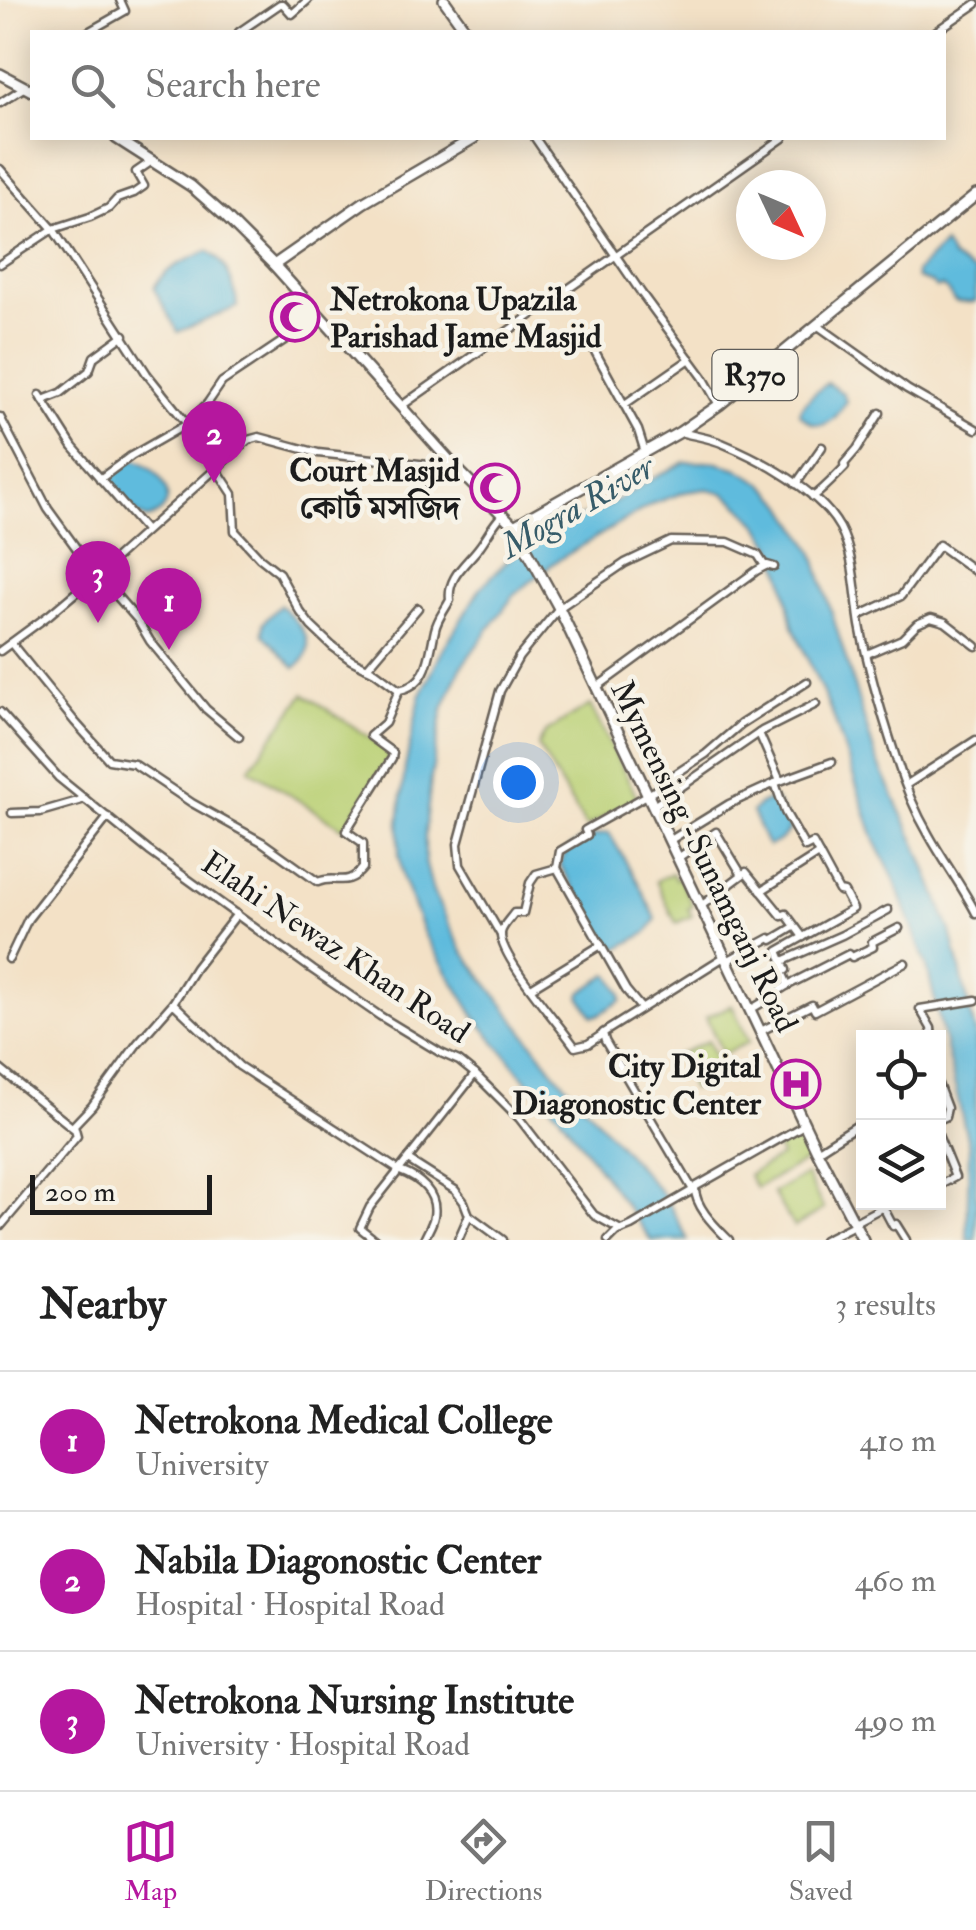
<!DOCTYPE html>
<html lang="en">
<head>
<meta charset="utf-8">
<style>
	:root { --surface:#fff; --page:#f2f2f2; --text:#222; --muted:#767676; --line:#e0e0e0; --accent:#b5179e }
	body { margin:0; font-family:"IM FELL Double Pica","Noto Serif Bengali",serif; background:var(--page); color:var(--text) }
	.controls { position:absolute; right:30px; bottom:30px; display:grid; overflow:hidden; border-radius:0px; box-shadow:0 5px 25px #0003 }
	.controls button { width:90px; height:90px; display:grid; place-items:center; padding:0; border:0; border-bottom:2px solid var(--line); background:var(--surface); color:var(--text); font:50px sans-serif }
	.compass { position:absolute; left:736px; top:170px; width:90px; height:90px; border-radius:50%; background:var(--surface); box-shadow:0 5px 25px #0003; rotate:134deg }
	.scale { position:absolute; left:30px; bottom:25px; width:182px; box-sizing:border-box; padding-left:10px; border:5px solid #1c1c1c; border-top:0; font-size:28px; line-height:35px; white-space:nowrap; color:#1c1c1c; -webkit-text-stroke:8px #f7f3e8; paint-order:stroke }
	.you { position:absolute; left:518px; top:782px; width:35px; height:35px; margin:-25px; border:8px solid #fff; border-radius:50%; background:#1a73e8; box-shadow:0 0 0 15px #1a73e833 }
	.badge { display:grid; place-items:center; width:65px; height:65px; border-radius:50%; background:var(--accent); color:#fff; font-size:32px; font-weight:700 }
	.pin { position:absolute; translate:-50% -82px; filter:drop-shadow(0 2px 5px #0008) }
	.pin::after { content:''; position:absolute; top:52px; width:35px; height:30px; background:inherit; clip-path:polygon(0 0,100% 0,50% 100%) }
	.list { margin:0; padding:0; list-style:none }
	h2 { display:flex; justify-content:space-between; align-items:center; height:130px; margin:0; padding:0 40px; font-size:42px }
	h2 small { font-size:32px; font-weight:400; color:var(--muted) }
	.list li { display:grid; grid-template-columns:65px 1fr auto; gap:30px; align-items:center; box-sizing:border-box; height:140px; padding:0 40px; border-top:2px solid var(--line) }
	.list b { display:block; font-size:38px; white-space:nowrap }
	.list p { margin:0; font-size:32px; white-space:nowrap; color:var(--muted) }
	.list em { font-size:32px; font-style:normal; color:var(--muted) }
	.icon { flex:none; width:55px; height:55px; fill:none; stroke:currentColor; stroke-width:2; stroke-linecap:round; stroke-linejoin:round }
	.map { position:relative; flex:none; width:976px; height:1240px; overflow:hidden }
	.search { position:absolute; background:var(--surface); box-shadow:0 5px 25px #0003; left:30px; right:30px; top:30px; height:110px; display:flex; align-items:center; gap:25px; box-sizing:border-box; padding:0 35px; border-radius:0px; color:var(--muted); font-size:38px }
	.sheet { height:550px; background:var(--surface) }
	nav { display:flex; justify-content:space-around; align-items:center; box-sizing:border-box; height:140px; border-top:2px solid var(--line); background:var(--surface); font-size:28px; color:var(--muted) }
	nav a { display:grid; justify-items:center; gap:5px }
	nav .on { color:var(--accent) }
	.map>svg:first-child { display:block }
</style>
</head>
<body>
<div class="map">
<svg width="976" height="1240" viewBox="0 0 976 1240">
	<rect width="100%" height="100%" fill="#f7f3e8"/>
	<filter id="ink" filterUnits="userSpaceOnUse"><feTurbulence type="fractalNoise" baseFrequency=".01" numOctaves="2"/><feDisplacementMap in="SourceGraphic" scale="20" xChannelSelector="R" yChannelSelector="G"/><feConvolveMatrix kernelMatrix="1 2 1 2 8 2 1 2 1" color-interpolation-filters="sRGB"/></filter>
	<filter id="wash" filterUnits="userSpaceOnUse"><feTurbulence type="fractalNoise" baseFrequency=".0048" numOctaves="4" result="noise"/><feDisplacementMap in="SourceGraphic" scale="40" xChannelSelector="R" yChannelSelector="G"/><feGaussianBlur stdDeviation="2.25" result="paint"/><feColorMatrix in="noise" values="0 0 0 0 0 0 0 0 0 0 0 0 0 0 0 0 0 1.4 0 .05"/><feComposite in="paint" operator="in"/></filter>
	<g filter="url(#wash)">
		<rect width="100%" height="100%" fill="#f3e1c6"/>
		<g fill="#bad075" stroke="#6b7648" stroke-width="2.5">
			<polygon points="304,694 386,748 392,754 344,829 249,769"/>
			<polygon points="590,705 638,799 586,827 538,746 545,733"/>
			<polygon points="672,873 675,879 679,877 693,906 688,909 692,916 676,923 656,881"/>
			<polygon points="732,1005 749,1042 723,1054 706,1017"/>
			<polygon points="708,1041 723,1075 692,1089 677,1055"/>
			<polygon points="796,1136 809,1159 756,1188 748,1175 781,1156 777,1147"/>
			<polygon points="806,1175 824,1209 794,1227 773,1193"/>
		</g>
		<g fill="#5fbbdd" stroke="#3e6c7c" stroke-width="2.5">
			<path d="M944,244L952,258L976,273V300L974,302C942,304 961,298 941,286L936,288L932,283L917,278L916,272Z"/>
			<path d="M208,251C226,262 236,286 237,307L178,332L154,289C162,268 188,260 208,251Z"/>
			<path d="M827,383L843,393L846,401C834,424 819,435 799,413C804,400 817,392 827,383Z"/>
			<path d="M133,459C160,466 187,507 147,519C130,511 114,495 108,478L111,473Z"/>
			<polygon points="685,462 714,462 736,468 764,484 784,504 813,551 876,758 918,848 951,932 976,1036 976,1240 967,1240 969,1147 927,967 895,881 875,841 834,718 793,626 784,581 774,549 759,525 736,502 723,493 707,489 685,492 652,504 555,562 514,595 461,667 443,709 431,778 425,834 425,861 433,892 462,950 552,1069 666,1198 688,1240 651,1240 559,1114 535,1090 476,1018 425,936 403,879 399,855 399,822 405,768 420,697 443,649 481,587 509,559 535,540 562,524 604,508 650,480"/>
			<path d="M280,605C297,622 325,646 295,668L263,634V623Z"/>
			<polygon points="769,800 776,801 790,829 782,839 769,846 766,843 752,812 760,804"/>
			<path d="M609,833L638,882L656,919L648,932L617,949L608,944L602,935L560,865C565,842 588,836 609,833Z"/>
			<polygon points="608,974 611,976 621,993 622,1000 598,1015 593,1016 580,997 581,993"/>
		</g>
	</g>
	<g filter="url(#ink)">
		<g fill="none" stroke-linecap="round" stroke-linejoin="round">
			<g stroke="#676158" stroke-width="11">
				<g id="minor">
					<polyline points="88,32 125,11 120,0"/>
					<polyline points="239,32 280,4 283,4 292,14 308,0"/>
					<polyline points="935,32 976,4"/>
					<polyline points="0,103 25,87"/>
					<polyline points="535,138 642,294 703,377 719,405"/>
					<path d="M0,169L53,229L147,374L187,424L233,494L235,531L260,558L279,573L299,610L311,626L332,646L351,660L375,672L399,690C429,684 429,656 435,630C437,619 445,610 450,600C447,576 467,564 480,546C488,535 493,524 503,514"/>
					<polyline points="0,264 53,229 90,217 109,208 117,199 134,193 144,186 136,172 152,161"/>
					<polyline points="817,325 907,389 976,429"/>
					<polyline points="592,346 638,430 645,452"/>
					<polyline points="40,395 73,447 145,530"/>
					<polyline points="43,400 61,393 89,371 94,357 124,335"/>
					<polyline points="625,404 690,359"/>
					<polyline points="400,407 783,138"/>
					<polyline points="0,417 48,509 85,560 137,619 150,641 206,709 239,737"/>
					<path d="M680,432C694,436 711,438 724,444C762,460 820,491 840,528C855,557 855,594 860,625C868,669 882,715 896,758C904,784 915,811 929,835C944,862 962,886 976,913"/>
					<polyline points="100,479 131,456 187,424 207,404 222,382 304,327 310,330 321,319"/>
					<polyline points="796,484 822,447"/>
					<path d="M813,497C824,489 834,478 845,467L844,464L857,449L880,413"/>
					<polyline points="859,616 901,596 939,545 976,572"/>
					<path d="M11,643L75,722L109,760L134,764L192,803L262,842L318,882C336,874 346,889 363,868V843L346,831L392,758L393,753L370,736L385,723L399,690"/>
					<polyline points="0,651 49,615 99,573 248,440 259,437 318,453 456,468"/>
					<polyline points="867,654 902,639 917,624 931,618 945,622 976,646"/>
					<polyline points="367,668 418,608"/>
					<polyline points="597,687 756,571 767,565 774,567"/>
					<polyline points="0,712 59,778 149,851 313,970 380,1016 441,1053 459,1061 475,1074 519,1118 594,1215 621,1230"/>
					<polyline points="759,733 780,781 775,783"/>
					<polyline points="780,781 832,762"/>
					<polyline points="906,785 976,740"/>
					<polyline points="655,805 762,731 816,704"/>
					<polyline points="12,813 40,812 85,799"/>
					<path d="M669,841L729,804L775,783L785,812L805,847L813,843L839,891L844,892L853,909L778,951L786,970L782,972L788,985C775,992 766,1002 751,1009"/>
					<polyline points="678,858 716,832 742,875 746,872 782,916 786,914 803,937"/>
					<polyline points="557,868 560,851 587,835 585,830 672,781 671,777 706,754 741,724 807,682"/>
					<path d="M557,868L536,874L530,883L523,913H514C510,919 502,926 501,933C498,955 561,1026 575,1047L588,1044L603,1034"/>
					<polyline points="557,868 626,990 641,1008"/>
					<polyline points="761,891 819,854"/>
					<polyline points="701,906 742,875"/>
					<polyline points="501,935 460,865 458,844 500,691 519,657 559,608 625,563 671,541 728,542 758,555 765,566"/>
					<polyline points="9,959 28,919 108,817"/>
					<polyline points="727,961 770,938 772,940 794,927"/>
					<polyline points="783,961 842,935 888,910"/>
					<polyline points="788,985 849,954 852,957 873,947 872,942 899,928"/>
					<polyline points="531,988 601,945"/>
					<polyline points="173,1003 195,968 237,914"/>
					<polyline points="761,1031 812,1005 815,1011 905,963"/>
					<polyline points="932,1038 931,1028 920,1009 976,1000"/>
					<polyline points="0,1069 73,1128"/>
					<polyline points="938,1084 947,1108 945,1117 938,1120"/>
					<polyline points="938,1135 955,1177 938,1186"/>
					<polyline points="817,1151 864,1121"/>
					<polyline points="408,1160 455,1190 464,1202 469,1215 503,1240"/>
					<polyline points="853,1223 883,1207 893,1226 896,1224 906,1240"/>
					<path d="M0,1227L77,1136L74,1125L92,1106L137,1044L173,1003L239,1066L400,1171C419,1178 438,1193 434,1216C433,1224 427,1232 424,1240"/>
					<polyline points="375,1240 360,1228 370,1207 475,1074"/>
					<polyline points="458,1240 469,1215"/>
					<polyline points="608,1240 616,1232 631,1226 693,1190 605,1041 603,1033 724,957"/>
					<path d="M729,1240C715,1226 694,1206 695,1187L804,1125"/>
					<polyline points="824,1240 854,1225"/>
				</g>
			</g>
			<g stroke="#676158" stroke-width="14">
				<g id="major">
					<polyline points="444,0 467,32"/>
					<polyline points="0,74 32,91"/>
					<polyline points="116,138 191,186 225,216 274,265 457,469 514,526 559,608 817,1151 863,1240"/>
					<polyline points="274,265 363,203 474,138"/>
					<polyline points="514,526 680,432 719,405 976,195"/>
				</g>
			</g>
			<use href="#minor" stroke="#fff" stroke-width="6"/>
			<use href="#major" stroke="#fff" stroke-width="9"/>
		</g>
	</g>
	<defs>
		<g id="mosque-ring" transform="scale(2.5)"><circle r="9.5" fill="#f7f3e8" stroke="#b5179e" stroke-width="1.5"/><path d="M3.5-4.9A6 6 0 1 0 3.5 4.9A5 5 0 1 1 3.5-4.9Z" fill="#b5179e"/></g>
		<g id="hospital-ring" transform="scale(2.5)"><circle r="9.5" fill="#f7f3e8" stroke="#b5179e" stroke-width="1.5"/><path d="M-5-5h3v3.5h4V-5h3V5h-3V1.5h-4V5h-3Z" fill="#b5179e"/></g>
	</defs>
	<g fill-rule="evenodd">
		<use href="#mosque-ring" x="295" y="317"/>
		<use href="#mosque-ring" x="495" y="488"/>
		<use href="#hospital-ring" x="796" y="1084"/>
	</g>
	<g text-anchor="middle" stroke-width="9" stroke-linejoin="round" paint-order="stroke">
		<rect fill="#f7f3e8" stroke="#5e5c59" stroke-width="2.5" x="712.5" y="350" width="85" height="50" rx="8"/>
		<g font-size="30" font-weight="bold" fill="#1c1c1c">
			<text x="755" y="385">R370</text>
		</g>
		<g font-size="32" font-weight="bold" fill="#1c1c1c" stroke="#f7f3e8" text-anchor="end">
			<text x="330" y="310" text-anchor="start">Netrokona Upazila<tspan x="330" dy="37">Parishad Jame Masjid</tspan></text>
			<text x="460" y="481">Court Masjid<tspan x="460" dy="37">কোর্ট মসজিদ</tspan></text>
			<text x="761" y="1077">City Digital<tspan x="761" dy="37">Diagonostic Center</tspan></text>
		</g>
		<g font-size="32" fill="#1c1c1c" stroke="#f7f3e8">
			<text transform="translate(705 856) rotate(64)" y="11">Mymensing -Sunamganj Road</text>
			<text transform="translate(336 947) rotate(34)" y="11">Elahi Newaz Khan Road</text>
		</g>
		<g font-size="35" font-style="italic" fill="#375c69" stroke="#f7f3e8">
			<text transform="translate(577 506) rotate(-30)" y="12">Mogra River</text>
		</g>
	</g>
</svg>
<div class="controls">
<button><svg class="icon" aria-label="locate" viewBox="0 0 24 24"><circle cx="12" cy="12" r="6"/><path d="M12 2v4M12 18v4M2 12h4M18 12h4"/></svg></button>
<button><svg class="icon" aria-label="layers" viewBox="0 0 24 24"><path d="M12 4l9 5-9 5-9-5zM3 14l9 5 9-5"/></svg></button>
</div>
<svg class="compass" viewBox="-18 -18 36 36"><path d="M0-13l5 13h-10z" fill="#e53935"/><path d="M0 13l5-13h-10z" fill="#767676"/></svg>
<div class="scale">200 m</div>
<div class="you"></div>
<div class="pin badge" style="left:169px;top:650px">1</div>
<div class="pin badge" style="left:214px;top:483px">2</div>
<div class="pin badge" style="left:98px;top:623px">3</div>
<div class="search"><svg class="icon" aria-label="search" viewBox="0 0 24 24"><circle cx="10" cy="10" r="6"/><path d="M15 15l6 6"/></svg>Search here</div>
</div>
<section class="sheet">
<h2>Nearby<small>3 results</small></h2>
<ul class="list">
<li><span class="badge">1</span><div><b>Netrokona Medical College</b><p>University</p></div><em>410 m</em></li>
<li><span class="badge">2</span><div><b>Nabila Diagonostic Center</b><p>Hospital · Hospital Road</p></div><em>460 m</em></li>
<li><span class="badge">3</span><div><b>Netrokona Nursing Institute</b><p>University · Hospital Road</p></div><em>490 m</em></li>
</ul>
</section>
<nav>
<a class="on"><svg class="icon" aria-label="map" viewBox="0 0 24 24"><path d="M3 6l6-2 6 2 6-2v14l-6 2-6-2-6 2zM9 4v14M15 6v14"/></svg>Map</a>
<a><svg class="icon" aria-label="directions" viewBox="0 0 24 24"><path d="M12 3l9 9-9 9-9-9zM9 14v-3h6M13 9l2 2-2 2"/></svg>Directions</a>
<a><svg class="icon" aria-label="saved" viewBox="0 0 24 24"><path d="M7 4h10v16l-5-4-5 4z"/></svg>Saved</a>
</nav>
</body>
</html>
